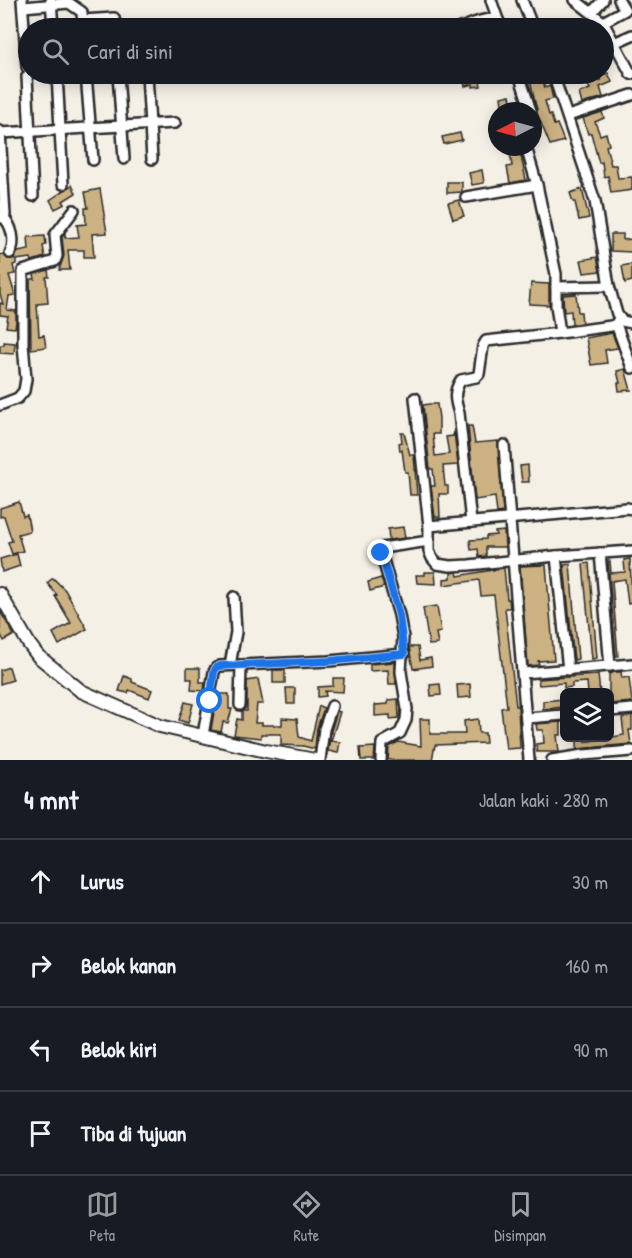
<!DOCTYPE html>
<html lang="id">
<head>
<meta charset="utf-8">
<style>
	:root { --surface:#171b24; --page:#242831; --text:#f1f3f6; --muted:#9ea1a6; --line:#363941; --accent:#98999b }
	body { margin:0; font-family:"Patrick Hand",sans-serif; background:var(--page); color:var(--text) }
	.controls { position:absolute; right:18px; bottom:18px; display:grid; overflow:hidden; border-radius:9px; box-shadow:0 3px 15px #0003 }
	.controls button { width:54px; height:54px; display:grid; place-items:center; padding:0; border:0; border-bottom:2px solid var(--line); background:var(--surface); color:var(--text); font:30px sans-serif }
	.compass { position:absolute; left:488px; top:102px; width:54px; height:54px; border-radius:50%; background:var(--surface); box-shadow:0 3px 15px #0003; rotate:264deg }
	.stop { position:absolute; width:18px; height:18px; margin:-14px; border:4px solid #1a73e8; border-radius:50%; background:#fff }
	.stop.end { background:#1a73e8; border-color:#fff; box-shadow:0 2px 6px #0008 }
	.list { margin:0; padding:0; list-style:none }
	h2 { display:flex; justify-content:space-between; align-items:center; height:78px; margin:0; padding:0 24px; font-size:26px }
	h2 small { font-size:20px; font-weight:400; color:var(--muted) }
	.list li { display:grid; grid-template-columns:39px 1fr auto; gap:18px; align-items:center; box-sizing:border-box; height:84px; padding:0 24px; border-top:2px solid var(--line) }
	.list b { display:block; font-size:22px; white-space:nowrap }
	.list em { font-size:20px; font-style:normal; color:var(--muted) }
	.icon { flex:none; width:33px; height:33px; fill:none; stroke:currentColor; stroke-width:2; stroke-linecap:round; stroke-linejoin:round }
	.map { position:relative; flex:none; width:632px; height:760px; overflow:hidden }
	.search { position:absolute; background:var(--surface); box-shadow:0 3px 15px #0003; left:18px; right:18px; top:18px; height:66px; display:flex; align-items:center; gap:15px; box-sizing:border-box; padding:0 21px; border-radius:33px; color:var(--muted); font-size:22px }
	.sheet { height:414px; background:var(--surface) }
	nav { display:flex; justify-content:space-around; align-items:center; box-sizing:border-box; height:84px; border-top:2px solid var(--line); background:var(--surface); font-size:16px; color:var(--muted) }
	nav a { display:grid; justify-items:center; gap:3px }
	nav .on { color:var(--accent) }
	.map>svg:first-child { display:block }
</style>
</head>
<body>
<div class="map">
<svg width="632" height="760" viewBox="0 0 632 760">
	<rect width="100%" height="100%" fill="#f5f0e6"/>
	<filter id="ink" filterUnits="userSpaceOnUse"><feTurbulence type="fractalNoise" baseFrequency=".0167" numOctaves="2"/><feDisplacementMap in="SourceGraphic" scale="12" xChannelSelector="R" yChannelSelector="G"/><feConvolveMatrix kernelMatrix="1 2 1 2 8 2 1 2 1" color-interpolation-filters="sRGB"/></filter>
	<g filter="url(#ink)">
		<g fill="#ccb282" stroke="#2b2b2b" stroke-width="1.5">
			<polygon points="608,73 612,82 600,87 603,97 582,104 579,93 590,89 588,85 601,80 599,76"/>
			<polygon points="529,74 541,74 545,88 550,86 553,99 545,101 549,115 551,115 554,125 557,124 564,141 550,145 537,113"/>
			<polygon points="479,75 481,86 473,87 473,84 465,86 463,78"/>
			<polygon points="510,95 513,111 503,111 501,97"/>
			<polygon points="602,112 604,118 595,122 600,135 606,133 609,145 606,146 611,165 616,165 618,178 632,177 632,190 611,193 608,176 604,177 602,162 599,163 591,133 588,134 583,118"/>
			<polygon points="460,133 462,140 444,144 442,137"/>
			<polygon points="520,151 526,180 510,183 507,167 512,166 510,153"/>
			<polygon points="482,170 484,183 472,185 469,173"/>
			<polygon points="447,182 462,182 462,192 447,193"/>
			<polygon points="72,185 76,193 63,201 65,204 55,209 50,200"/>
			<polygon points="100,189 107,233 92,234 94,257 84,257 84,250 68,250 70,270 59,270 64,256 62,237 65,233 65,238 79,237 77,225 86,224 85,208 88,208 85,192"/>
			<polygon points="582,189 589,218 579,220 575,202 573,202 570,193"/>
			<polygon points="459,200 464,216 453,219 448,203"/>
			<polygon points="611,234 623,234 623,240 632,239 632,252 611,251"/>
			<polygon points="45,236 46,245 43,246 45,257 32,261 31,258 16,260 16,264 13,265 15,274 9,275 15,295 9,296 7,310 16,311 16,321 15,328 6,327 8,316 0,315 0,303 3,304 0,294 0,255 3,254 8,259 14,259 18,252 29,250 28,237"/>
			<polygon points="597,257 600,271 584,273 581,260"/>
			<polygon points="632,264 632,281 625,283 622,266"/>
			<polygon points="48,270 49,277 46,277 48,303 37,304 39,336 44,335 46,347 31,349 30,279 35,279 34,274"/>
			<polygon points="531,283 549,284 549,305 529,304"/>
			<polygon points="576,294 578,312 581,312 582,323 572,325 571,311 564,312 563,295"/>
			<polygon points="612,333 618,348 605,350 607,363 591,365 586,338"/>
			<polygon points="4,342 15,343 14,354 0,353 0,345 4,345"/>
			<polygon points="625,369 631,390 619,391 618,383 620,383 617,371"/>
			<polygon points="429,404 437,404 439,418 439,434 433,434 435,456 449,454 446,437 453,436 454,432 458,465 443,466 445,486 448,486 448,494 439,494 440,517 435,517 431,486 435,486 433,469 430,469 423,405"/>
			<polygon points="468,426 472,426 475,443 498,441 503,512 497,513 495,497 475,500"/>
			<polygon points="401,433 404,433 410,455 414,455 417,495 410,495 408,472 405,472 402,450 400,451 399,443 402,442"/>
			<polygon points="528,465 529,482 522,482 520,466"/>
			<polygon points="19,502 23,516 27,515 30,531 18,534 23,551 12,554 8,542 12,541 4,516 0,517 0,508"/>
			<polygon points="403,527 405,538 389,540 388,529"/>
			<polygon points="504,531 505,547 486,547 486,556 479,557 478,549 471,550 470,540 486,539 486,536 496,535 495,532"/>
			<polygon points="17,554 20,566 2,572 0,559"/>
			<polygon points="630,559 632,603 628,604 625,579 612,581 618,656 616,656 608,561 610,561 611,573 625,572 624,560"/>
			<polygon points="589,563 597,658 592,659 583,564"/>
			<polygon points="570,564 578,659 574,660 564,565"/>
			<polygon points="546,565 554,660 538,661 539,665 528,666 520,566"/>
			<polygon points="504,568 507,599 509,599 510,608 505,608 516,706 518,706 520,748 506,749 501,708 507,707 494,595 481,596 479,580 444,585 444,579 451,578 451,573 457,572 458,576"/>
			<polygon points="425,572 435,572 436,584 417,583 416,575 425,575"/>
			<polygon points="53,578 65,590 87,629 59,645 53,633 71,623 55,596 57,595 47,583"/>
			<polygon points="381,578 384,587 370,591 368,582"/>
			<polygon points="437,606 441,632 436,633 438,644 429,645 423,608"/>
			<polygon points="0,611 14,635 4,641 0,633"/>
			<polygon points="409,647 418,647 420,660 431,658 432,666 413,669"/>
			<polygon points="395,662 396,684 389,684 388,670 370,671 370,664"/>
			<polygon points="9,667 13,680 0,684 0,670"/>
			<polygon points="187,668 200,668 200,682 205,682 204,691 191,690 192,679 187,679"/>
			<rect x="273" y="670" width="12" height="13"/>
			<polygon points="615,672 621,672 622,678 629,677 632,702 609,704 609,674"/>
			<polygon points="598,675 600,693 588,693 587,682 572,683 572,687 564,688 564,683 539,685 538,679"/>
			<polygon points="124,676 132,679 132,682 152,690 149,698 129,690 128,693 119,691"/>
			<polygon points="333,678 344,678 343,692 325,691 326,696 318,697 318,687 333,686"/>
			<polygon points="258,679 263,704 257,704 255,723 262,723 262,725 282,725 282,718 297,719 299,737 311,741 319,706 324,708 317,728 315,749 303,746 281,745 281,734 261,734 261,738 234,735 237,719 242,720 242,711 247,711 247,681"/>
			<polygon points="440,684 441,695 431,696 430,685"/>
			<polygon points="470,684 471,697 458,698 457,685"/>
			<polygon points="286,688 295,688 295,704 287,704"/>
			<polygon points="217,694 229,694 229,709 232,709 228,723 223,722 221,732 211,730"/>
			<polygon points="398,699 399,718 390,719 390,715 375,716 375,705 388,704 388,700"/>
			<polygon points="564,699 564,707 543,709 543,701"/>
			<polygon points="185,702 193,704 188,723 179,720"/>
			<polygon points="337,711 340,712 331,741 340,742 338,753 328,751 331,731"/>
			<polygon points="632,716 632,730 629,730 631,744 577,749 577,739 584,739 585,742 624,735 622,718"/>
			<polygon points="420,719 430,719 430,734 465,734 464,721 478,719 479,733 485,733 486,743 435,745 432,760 388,760 389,747 398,742 421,746"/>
			<polygon points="561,722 561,735 557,735 559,752 537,752 536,744 544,743 543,730 537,730 536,724"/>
			<polygon points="375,747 374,760 361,760 360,748"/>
		</g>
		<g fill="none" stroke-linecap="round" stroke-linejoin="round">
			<g stroke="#2b2b2b" stroke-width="14">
				<g id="minor">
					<polyline points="22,0 27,67"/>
					<polyline points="51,0 53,28"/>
					<polyline points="491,0 498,20"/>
					<polyline points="522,0 533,28"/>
					<polyline points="575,0 603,22 631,74 632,73"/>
					<polyline points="23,7 69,3 82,12 83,28"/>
					<polyline points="592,12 603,0"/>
					<polyline points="83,20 114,18 116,28"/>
					<polyline points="603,22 625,10 619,0"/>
					<path d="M460,28C473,24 485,17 498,20L502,28"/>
					<polyline points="614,43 632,35"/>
					<polyline points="57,74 63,184"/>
					<polyline points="86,74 93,160"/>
					<polyline points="118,74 124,159"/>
					<polyline points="147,74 152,159"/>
					<polyline points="519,74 531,111"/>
					<polyline points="553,74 595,201 609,286 617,314 622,321 632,323"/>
					<polyline points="27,76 33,196"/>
					<polyline points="568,116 632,95"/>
					<polyline points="0,131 5,215 0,218"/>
					<polyline points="0,133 175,123"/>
					<polyline points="526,147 537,185 556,274 556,305 560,333 611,326 616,324 619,318"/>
					<polyline points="466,197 537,185"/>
					<path d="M3,217C12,225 16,242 10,253"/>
					<polyline points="556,287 609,286"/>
					<polyline points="616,324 632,368"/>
					<polyline points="415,398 429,526 429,551 432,558 437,564 450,566 469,565 556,556 632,551"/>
					<polyline points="0,405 18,398 24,391 26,379 23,344 23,271 55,261 57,256 55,235 74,210"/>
					<polyline points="504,445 529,760"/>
					<path d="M471,522L459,413C455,400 453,392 461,380L476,377L479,374L483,346L486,341L560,333"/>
					<polyline points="429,526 627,508 632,509"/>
					<polyline points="600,553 610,666"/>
					<polyline points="556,556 568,670"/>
					<polyline points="230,665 236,632 234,597"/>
					<polyline points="524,673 632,664"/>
					<polyline points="240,705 241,665"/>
					<polyline points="610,711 632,709"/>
					<polyline points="527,718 564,715"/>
					<polyline points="203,735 214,672 216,668 220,666 329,661 404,654"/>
					<polyline points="320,760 324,729 332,706"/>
					<polyline points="381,760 382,743 400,733 406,720 407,709 401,672 403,637 399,615 381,553 382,548 429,541"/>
					<polyline points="552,760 583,755 632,751"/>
				</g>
			</g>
			<g stroke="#2b2b2b" stroke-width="16">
				<polyline id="tertiary" points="0,594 29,644 38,656 81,691 160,726 266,751 315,760"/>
			</g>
			<use href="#minor" stroke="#fff" stroke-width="9"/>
			<use href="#tertiary" stroke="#fff" stroke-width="12"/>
		</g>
	</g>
	<g fill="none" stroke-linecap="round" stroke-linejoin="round" filter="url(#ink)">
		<polyline stroke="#1a73e8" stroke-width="8" points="210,701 214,672 216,668 220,666 329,661 404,654 399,615 381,553"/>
	</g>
</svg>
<div class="controls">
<button><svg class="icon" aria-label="layers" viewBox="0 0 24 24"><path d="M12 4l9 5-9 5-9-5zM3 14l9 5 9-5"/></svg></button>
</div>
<svg class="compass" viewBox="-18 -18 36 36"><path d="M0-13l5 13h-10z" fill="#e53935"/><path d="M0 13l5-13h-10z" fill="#9ea1a6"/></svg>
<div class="stop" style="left:210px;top:701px"></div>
<div class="stop end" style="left:381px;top:553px"></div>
<div class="search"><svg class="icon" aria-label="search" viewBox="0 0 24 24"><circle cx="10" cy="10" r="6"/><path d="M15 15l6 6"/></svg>Cari di sini</div>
</div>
<section class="sheet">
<h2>4 mnt<small>Jalan kaki · 280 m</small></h2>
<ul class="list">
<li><svg class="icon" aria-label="ahead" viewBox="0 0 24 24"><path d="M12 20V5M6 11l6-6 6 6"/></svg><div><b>Lurus</b></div><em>30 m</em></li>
<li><svg class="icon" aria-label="right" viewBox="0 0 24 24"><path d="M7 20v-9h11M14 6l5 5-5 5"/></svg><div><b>Belok kanan</b></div><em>160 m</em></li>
<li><svg class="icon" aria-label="left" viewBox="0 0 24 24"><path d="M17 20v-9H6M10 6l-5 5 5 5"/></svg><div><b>Belok kiri</b></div><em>90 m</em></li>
<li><svg class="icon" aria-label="arrive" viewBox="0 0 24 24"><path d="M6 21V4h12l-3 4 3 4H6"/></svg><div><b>Tiba di tujuan</b></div></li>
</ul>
</section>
<nav>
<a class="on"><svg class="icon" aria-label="map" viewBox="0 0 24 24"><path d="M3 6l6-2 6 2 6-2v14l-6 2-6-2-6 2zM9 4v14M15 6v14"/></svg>Peta</a>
<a><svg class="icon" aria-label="directions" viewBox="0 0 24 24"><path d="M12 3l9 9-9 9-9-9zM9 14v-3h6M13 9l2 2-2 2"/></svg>Rute</a>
<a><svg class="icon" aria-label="saved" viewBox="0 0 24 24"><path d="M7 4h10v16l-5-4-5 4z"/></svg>Disimpan</a>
</nav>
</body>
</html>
